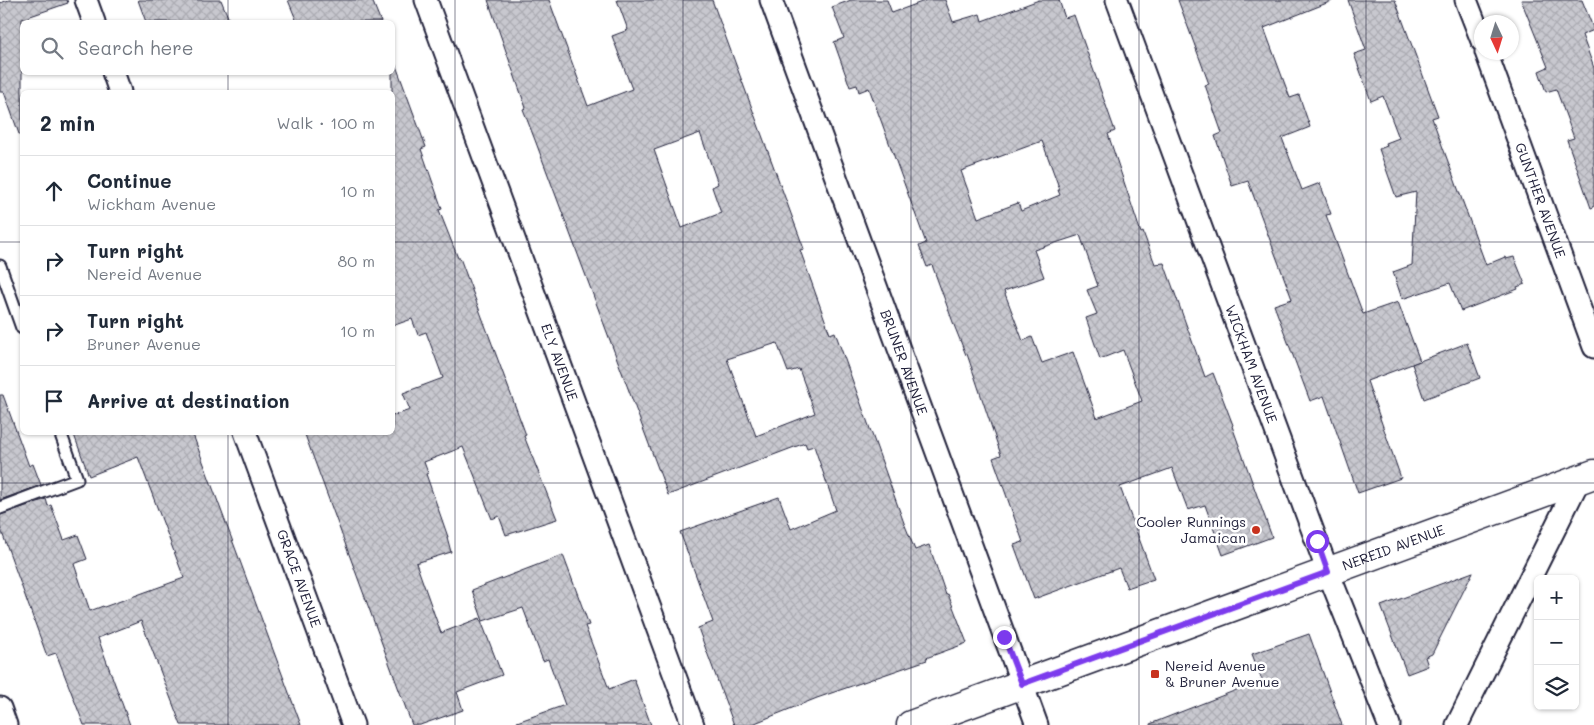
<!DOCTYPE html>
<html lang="en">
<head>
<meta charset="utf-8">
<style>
	:root { --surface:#fff; --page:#f6f6f7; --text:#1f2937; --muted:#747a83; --line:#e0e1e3 }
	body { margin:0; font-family:Mali,sans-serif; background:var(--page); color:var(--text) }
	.controls { position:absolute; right:15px; bottom:15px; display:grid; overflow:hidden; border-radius:8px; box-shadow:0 1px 4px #0004 }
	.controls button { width:45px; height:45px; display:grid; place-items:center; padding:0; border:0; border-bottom:1px solid var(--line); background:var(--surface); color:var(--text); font:25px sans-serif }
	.compass { position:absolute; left:1474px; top:15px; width:45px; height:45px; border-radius:50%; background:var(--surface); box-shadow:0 1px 4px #0004; rotate:176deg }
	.stop { position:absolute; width:15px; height:15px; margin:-11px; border:4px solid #7c3aed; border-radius:50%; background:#fff }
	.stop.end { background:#7c3aed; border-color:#fff; box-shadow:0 1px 5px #0008 }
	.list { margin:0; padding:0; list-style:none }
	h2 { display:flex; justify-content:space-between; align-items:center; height:65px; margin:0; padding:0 20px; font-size:21px }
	h2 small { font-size:16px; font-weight:400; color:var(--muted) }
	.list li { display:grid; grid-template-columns:32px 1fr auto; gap:15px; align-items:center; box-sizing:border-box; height:70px; padding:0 20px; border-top:1px solid var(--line) }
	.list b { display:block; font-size:19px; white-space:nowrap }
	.list p { margin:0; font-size:16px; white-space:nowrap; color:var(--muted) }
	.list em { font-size:16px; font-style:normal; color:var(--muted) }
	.icon { flex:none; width:28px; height:28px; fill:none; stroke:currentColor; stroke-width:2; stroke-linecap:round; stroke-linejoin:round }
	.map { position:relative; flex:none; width:1594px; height:725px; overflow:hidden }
	.search { position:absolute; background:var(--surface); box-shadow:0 1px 4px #0004; left:20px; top:20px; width:375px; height:55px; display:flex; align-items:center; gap:12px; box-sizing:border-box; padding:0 18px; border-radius:8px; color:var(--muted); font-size:19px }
	.panel { position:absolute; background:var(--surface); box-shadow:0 1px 4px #0004; left:20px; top:90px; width:375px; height:345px; border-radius:8px }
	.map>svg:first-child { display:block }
</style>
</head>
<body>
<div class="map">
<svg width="1594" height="725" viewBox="0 0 1594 725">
	<defs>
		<pattern id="building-cross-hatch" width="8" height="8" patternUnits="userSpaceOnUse" patternTransform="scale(1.25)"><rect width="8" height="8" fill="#c8c8cf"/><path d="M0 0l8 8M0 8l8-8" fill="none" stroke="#acacb3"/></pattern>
	</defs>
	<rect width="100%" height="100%" fill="#fff"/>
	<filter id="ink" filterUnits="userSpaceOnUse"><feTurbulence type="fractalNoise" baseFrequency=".02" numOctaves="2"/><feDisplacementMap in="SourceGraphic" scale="10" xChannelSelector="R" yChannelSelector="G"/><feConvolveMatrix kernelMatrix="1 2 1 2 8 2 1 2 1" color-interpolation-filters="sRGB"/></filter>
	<g filter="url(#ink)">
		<g fill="url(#building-cross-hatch)" stroke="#22223b" fill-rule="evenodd">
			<polygon points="9,0 67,0 68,3 22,19 22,134 19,134 4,92 0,92 0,3"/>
			<polygon points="138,0 221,0 230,22 146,22"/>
			<polygon points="288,0 372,0 381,22 297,22"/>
			<path d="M488,0H549L588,106L632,89L612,36L628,30L617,0H712L804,249L800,250L830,334L835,332L904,523L915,550L929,545L946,595L948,594L967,643L926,658L927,660L817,698L750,725H734L698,628L713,622L680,532L779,497L791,529L836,510L814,446L807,448L805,443L668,495L535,140L523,109L526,108ZM700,133L718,184L712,187L721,213L682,228L654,150ZM777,343L788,372L799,369L815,413L756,436L727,359Z"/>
			<path d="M851,0H887L892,13L927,0H945L953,22L980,14L982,21L1039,0H1059L1065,18L1074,15L1115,131L1108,134L1141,233L1143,232L1155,264L1164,263L1205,377L1213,373L1233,425L1232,426L1272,537L1223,555L1205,505L1188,510L1172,468L1120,487L1154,579L1127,588L1119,568L1034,599L1014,545L1023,542L993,458L1001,455L967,354L966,355L954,325L932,265L927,267L919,246L926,243L869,88L859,92L857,85L850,87L834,42L844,38L832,7ZM1042,141L1060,190H1058L1060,195L1021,211L1018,203L978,218L961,171ZM1080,235L1098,286L1087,290L1097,314L1086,318L1100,359L1123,350L1142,401L1097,418L1073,352L1042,363L1032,337L1023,341L1004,291L1044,277L1034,250Z"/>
			<polygon points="1178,0 1332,0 1332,1 1264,28 1290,98 1299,95 1310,127 1282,138 1302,190 1320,183 1331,214 1326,215 1363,314 1398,302 1420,361 1367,381 1401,478 1358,493 1324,396 1310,401 1274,305 1292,299 1248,181 1232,186 1215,136 1222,133 1205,85 1209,84"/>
			<polygon points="1348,0 1395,0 1438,116 1432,118 1486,265 1505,257 1506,259 1514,257 1525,284 1517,287 1518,289 1461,311 1450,283 1402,299 1393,272 1412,265 1416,192 1396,197 1379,149 1387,146 1386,143 1399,138 1383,96 1371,101 1354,54 1366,50"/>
			<polygon points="1521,0 1582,0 1594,30 1582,35 1594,68 1594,207 1591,208 1567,140 1574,138 1556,89 1546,92 1539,71 1548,67"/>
			<polygon points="392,63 395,63 426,147 421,149 442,209 439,210 458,258 460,258 526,435 524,436 557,519 506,535 499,516 492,519 463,447 424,462 428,473 426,474 448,537 447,537 451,552 416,563 441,633 480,618 502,675 457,692 463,710 420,725 412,725 304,432 392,432 392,416 410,410 403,393 443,378 426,332 418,335 412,319 392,326"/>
			<polygon points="1467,343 1480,378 1424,399 1412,364"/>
			<polygon points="0,395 3,395 29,466 33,464 41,485 0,500"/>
			<polygon points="73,432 192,432 301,725 181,725 141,621 98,638 130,725 84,725 56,653 47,656 0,527 0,515 46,499 48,506 51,505 64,540 78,535 87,559 74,564 90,611 103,606 104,607 184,578 138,457 89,476"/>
			<polygon points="563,555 589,625 585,626 609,689 634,679 651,725 518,725 517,722 565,705 548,659 543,661 523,608 483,621 472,590"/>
			<polygon points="1473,572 1432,654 1425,657 1428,666 1407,674 1381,606"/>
			<polygon points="1309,634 1342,725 1150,725 1150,724 1262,680 1252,654"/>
		</g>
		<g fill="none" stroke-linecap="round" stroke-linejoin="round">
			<g stroke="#22223b" stroke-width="15">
				<g id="lane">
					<polyline points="0,266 22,328"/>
					<polyline points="0,508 77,479 60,432"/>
				</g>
			</g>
			<g stroke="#22223b" stroke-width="25">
				<g id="street">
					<polyline points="86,0 94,22"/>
					<path id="s1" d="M426,0L693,725"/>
					<path id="s2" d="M771,0L1037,725"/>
					<path id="s3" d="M1117,0L1328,572L1389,725"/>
					<polyline points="1466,0 1482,41"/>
					<path id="s4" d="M1486,52L1594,347"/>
					<polyline points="113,72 120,92"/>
					<path id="s5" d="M245,432L353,725"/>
					<polyline points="0,708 6,725"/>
					<polyline points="1457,725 1579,480"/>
				</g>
			</g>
			<g stroke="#22223b" stroke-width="31">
				<g id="secondary">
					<path id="s6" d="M911,725L1594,474"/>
				</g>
			</g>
			<use href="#lane" stroke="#fff" stroke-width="11"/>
			<use href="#street" stroke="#fff" stroke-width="21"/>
			<use href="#secondary" stroke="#fff" stroke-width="28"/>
		</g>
	</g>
	<g fill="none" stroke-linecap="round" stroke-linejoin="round" filter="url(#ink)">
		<polyline stroke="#7c3aed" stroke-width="6" points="1004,637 1022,684 1328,572 1317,541"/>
	</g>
	<path fill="none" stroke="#22223b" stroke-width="1" stroke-opacity="0.55" d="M228,0V22M455,0V725M683,0V725M911,0V725M1139,0V725M1366,0V725M228,72V92M0,242H22M392,242H1594M228,432V725M0,483H1594"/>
	<g fill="#c8321e" stroke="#fff" stroke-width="2">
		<circle cx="1256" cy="530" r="5"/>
		<rect x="1150" y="669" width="10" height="10" rx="2.5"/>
	</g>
	<g text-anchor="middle" stroke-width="5" stroke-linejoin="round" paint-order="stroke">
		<g font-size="14" fill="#22223b" stroke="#fff">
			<text dy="5" stroke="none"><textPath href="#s4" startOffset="158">GUNTHER AVENUE</textPath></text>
			<text dy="5" stroke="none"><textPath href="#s1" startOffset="386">ELY AVENUE</textPath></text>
			<text dy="5" stroke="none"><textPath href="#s2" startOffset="386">BRUNER AVENUE</textPath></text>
			<text dy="5" stroke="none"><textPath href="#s3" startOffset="388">WICKHAM AVENUE</textPath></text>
			<text dy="5" stroke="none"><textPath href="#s6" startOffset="514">NEREID AVENUE</textPath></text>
			<text dy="5" stroke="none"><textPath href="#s5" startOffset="156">GRACE AVENUE</textPath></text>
		</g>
		<g font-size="14" fill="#22223b" stroke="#fff" text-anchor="end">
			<text x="1246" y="527">Cooler Runnings<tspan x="1246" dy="16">Jamaican</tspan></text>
			<text x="1165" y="671" text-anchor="start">Nereid Avenue<tspan x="1165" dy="16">&amp; Bruner Avenue</tspan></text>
		</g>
	</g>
</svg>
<div class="controls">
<button>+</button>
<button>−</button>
<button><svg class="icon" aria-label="layers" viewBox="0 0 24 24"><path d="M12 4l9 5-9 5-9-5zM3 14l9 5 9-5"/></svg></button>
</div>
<svg class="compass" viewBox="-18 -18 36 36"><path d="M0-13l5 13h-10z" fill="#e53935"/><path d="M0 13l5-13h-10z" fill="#747a83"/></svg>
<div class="stop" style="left:1317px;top:541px"></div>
<div class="stop end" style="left:1004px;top:637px"></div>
<div class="search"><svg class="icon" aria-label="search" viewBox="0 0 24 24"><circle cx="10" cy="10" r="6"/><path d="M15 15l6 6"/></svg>Search here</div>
<section class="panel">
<h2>2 min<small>Walk · 100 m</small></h2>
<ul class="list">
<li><svg class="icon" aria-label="ahead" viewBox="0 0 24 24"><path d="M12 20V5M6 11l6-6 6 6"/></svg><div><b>Continue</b><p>Wickham Avenue</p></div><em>10 m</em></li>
<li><svg class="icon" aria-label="right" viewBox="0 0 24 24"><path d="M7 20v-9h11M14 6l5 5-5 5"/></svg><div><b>Turn right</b><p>Nereid Avenue</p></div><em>80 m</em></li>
<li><svg class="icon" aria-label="right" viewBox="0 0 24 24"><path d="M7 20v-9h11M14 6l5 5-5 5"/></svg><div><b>Turn right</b><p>Bruner Avenue</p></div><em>10 m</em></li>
<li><svg class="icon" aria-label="arrive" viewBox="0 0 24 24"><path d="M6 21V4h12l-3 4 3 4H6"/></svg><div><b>Arrive at destination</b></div></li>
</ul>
</section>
</div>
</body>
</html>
